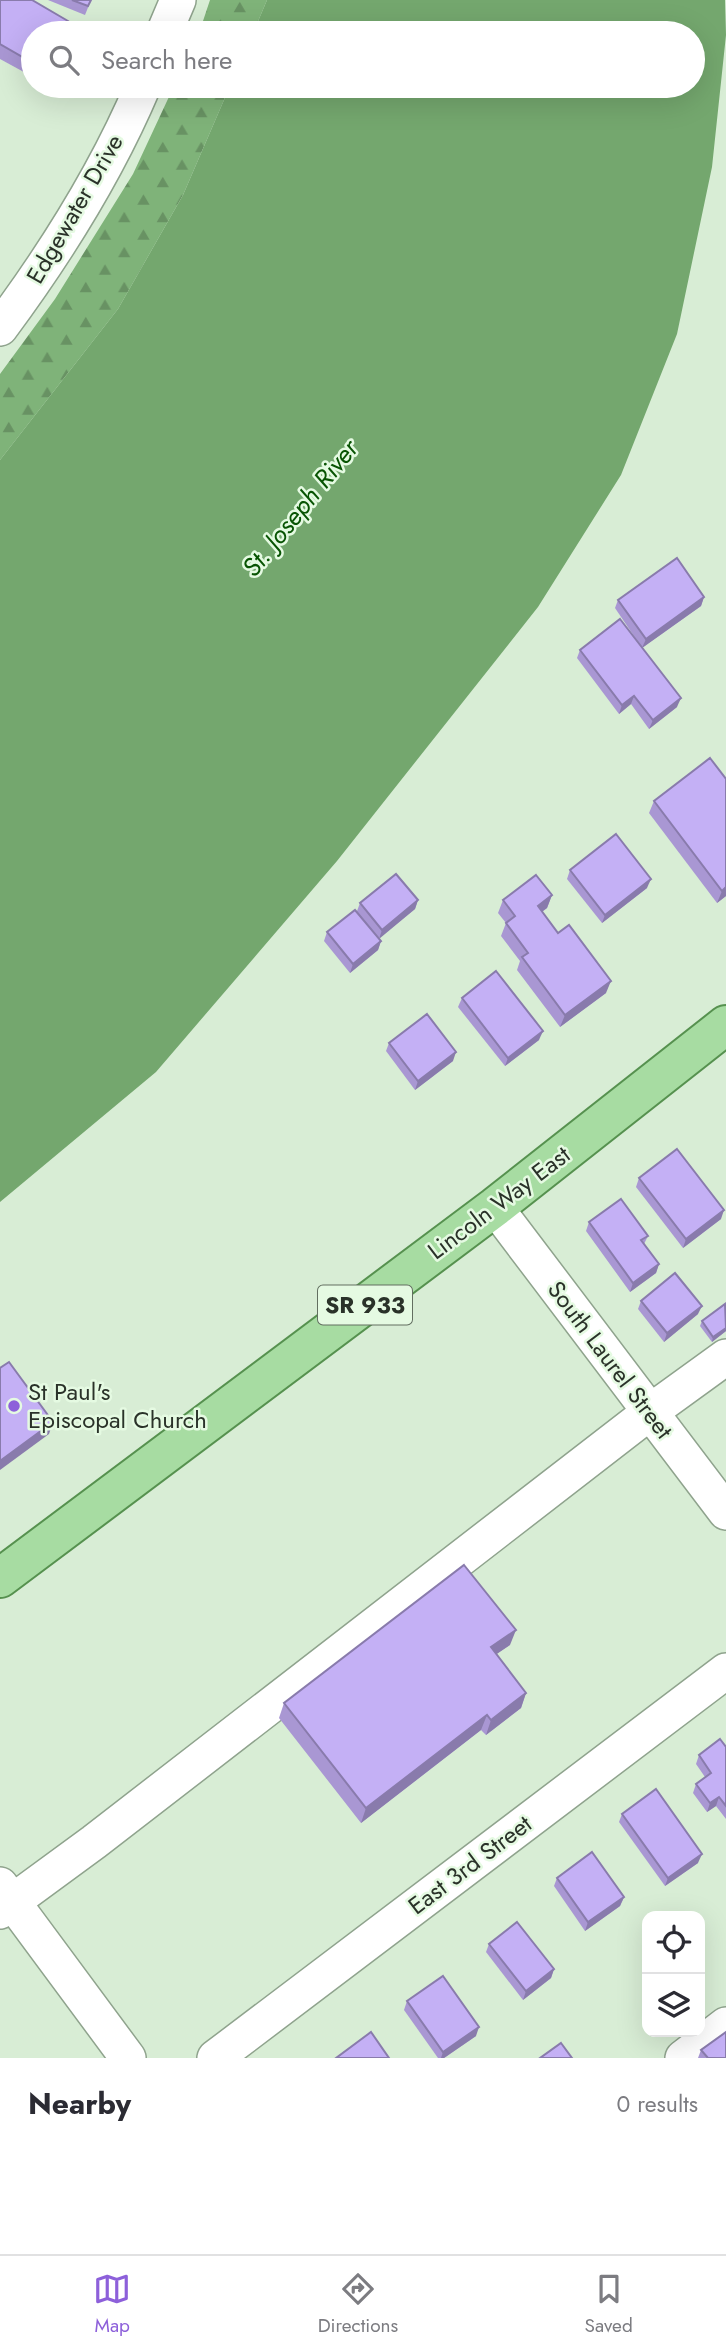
<!DOCTYPE html>
<html lang="en">
<head>
<meta charset="utf-8">
<style>
	:root { --surface:#fff; --page:#f7f7f7; --text:#2b2b33; --muted:#7c7c81; --line:#e1e1e2; --accent:#8d60da }
	body { margin:0; font-family:Jost,sans-serif; background:var(--page); color:var(--text) }
	.controls { position:absolute; right:21px; bottom:21px; display:grid; overflow:hidden; border-radius:14px; box-shadow:0 7px 28px #0002 }
	.controls button { width:63px; height:63px; display:grid; place-items:center; padding:0; border:0; border-bottom:2px solid var(--line); background:var(--surface); color:var(--text); font:35px sans-serif }
	.list { margin:0; padding:0; list-style:none }
	h2 { display:flex; justify-content:space-between; align-items:center; height:91px; margin:0; padding:0 28px; font-size:30px }
	h2 small { font-size:23px; font-weight:400; color:var(--muted) }
	.icon { flex:none; width:38px; height:38px; fill:none; stroke:currentColor; stroke-width:2; stroke-linecap:round; stroke-linejoin:round }
	.map { position:relative; flex:none; width:726px; height:2058px; overflow:hidden }
	.search { position:absolute; background:var(--surface); box-shadow:0 7px 28px #0002; left:21px; right:21px; top:21px; height:77px; display:flex; align-items:center; gap:18px; box-sizing:border-box; padding:0 24px; border-radius:38px; color:var(--muted); font-size:26px }
	.sheet { height:196px; background:var(--surface) }
	nav { display:flex; justify-content:space-around; align-items:center; box-sizing:border-box; height:98px; border-top:2px solid var(--line); background:var(--surface); font-size:19px; color:var(--muted) }
	nav a { display:grid; justify-items:center; gap:4px }
	nav .on { color:var(--accent) }
	.map>svg:first-child { display:block }
</style>
</head>
<body>
<div class="map">
<svg width="726" height="2058" viewBox="0 0 726 2058">
	<defs>
		<pattern id="forest-firs" width="22" height="20" patternUnits="userSpaceOnUse" patternTransform="scale(1.75)"><rect width="22" height="20" fill="#7fb379"/><path d="M5 1l3.5 6h-7zM16 11l3.5 6h-7z" fill="#689263"/></pattern>
	</defs>
	<rect width="100%" height="100%" fill="#d8edd5"/>
	<g fill="url(#forest-firs)">
		<polygon points="210,0 267,0 253,33 199,33"/>
		<polygon points="174,86 230,86 183,195 118,309 0,460 0,374 55,299 133,174"/>
	</g>
	<polygon fill="#74a76e" points="267,0 725,0 726,35 712,167 677,334 621,475 538,607 337,861 156,1072 0,1202 0,460 118,309 183,195 230,86 693,86 693,33 253,33"/>
	<g fill="none" stroke-linecap="round" stroke-linejoin="round">
		<g stroke="#8fa38d" stroke-width="38">
			<g id="minor">
				<polyline points="164,33 178,0"/>
				<path d="M0,328C55,254 107,171 143,86"/>
				<polyline points="495,1207 726,1512"/>
				<polyline points="0,1885 128,2058"/>
				<polyline points="0,1911 94,1842 650,1412 726,1357"/>
				<polyline points="215,2058 726,1671"/>
				<polyline points="683,2058 726,2025"/>
			</g>
		</g>
		<g stroke="#56914f" stroke-width="42">
			<polyline id="major" points="0,1578 495,1207 726,1025"/>
		</g>
		<use href="#minor" stroke="#fff" stroke-width="35"/>
		<use href="#major" stroke="#a7dca2" stroke-width="38"/>
	</g>
	<g fill="#a997d3">
		<polygon points="0,0 33,33 33,77 0,59"/>
		<polygon points="48,0 91,0 85,15"/>
		<polygon points="704,597 701,606 642,648 615,608 618,600"/>
		<polygon points="580,650 677,707 649,729 631,704 619,714 577,658"/>
		<polygon points="654,801 726,896 717,903 649,813"/>
		<polygon points="570,870 647,888 602,923 567,879"/>
		<polygon points="552,895 547,908 542,912 606,993 560,1027 517,970 520,961 501,936 506,923 498,913 503,900"/>
		<polygon points="418,900 415,909 379,938 381,941 378,950 350,973 324,941 327,932 357,911 360,903"/>
		<polygon points="462,998 539,1040 505,1066 458,1007"/>
		<polygon points="389,1043 453,1061 415,1090 386,1051"/>
		<polygon points="639,1178 721,1219 683,1248 636,1187"/>
		<polygon points="589,1222 648,1236 644,1244 659,1264 656,1273 630,1292 586,1231"/>
		<polygon points="641,1301 698,1314 664,1342 638,1309"/>
		<polygon points="726,1305 726,1331 712,1342 700,1326 702,1321"/>
		<polygon points="510,1645 496,1654 526,1693 521,1708 486,1735 481,1730 361,1823 279,1718 284,1703"/>
		<polygon points="726,1747 726,1819 716,1806 707,1812 693,1793 696,1784 705,1777 696,1764 699,1755"/>
		<polygon points="622,1814 698,1863 665,1886 619,1822"/>
		<polygon points="557,1878 624,1897 620,1906 585,1931 554,1886"/>
		<polygon points="489,1944 554,1969 551,1978 523,2000 486,1952"/>
		<polygon points="407,2001 476,2036 444,2058 438,2058 404,2010"/>
		<polygon points="701,2050 726,2058 698,2058"/>
	</g>
	<g fill="#897bac">
		<polygon points="704,597 701,606 642,648 646,639"/>
		<polygon points="634,696 631,704 619,714 622,705"/>
		<polygon points="681,698 677,707 649,729 653,720"/>
		<polygon points="651,879 647,888 602,923 605,915"/>
		<polygon points="726,887 726,896 717,903 722,891"/>
		<polygon points="552,895 547,908 533,918 538,906"/>
		<polygon points="418,900 415,909 379,939 382,930"/>
		<polygon points="381,941 378,950 350,973 353,964"/>
		<polygon points="611,981 606,993 560,1027 565,1015"/>
		<polygon points="543,1031 539,1040 505,1066 508,1058"/>
		<polygon points="456,1052 453,1061 415,1090 418,1081"/>
		<polygon points="724,1210 721,1219 683,1248 686,1239"/>
		<polygon points="659,1264 656,1273 630,1292 633,1283"/>
		<polygon points="702,1306 698,1314 664,1342 667,1333"/>
		<polygon points="726,1328 726,1331 712,1342 713,1337"/>
		<polygon points="53,1422 49,1434 0,1470 0,1461"/>
		<polygon points="516,1630 510,1645 485,1662 491,1647"/>
		<polygon points="526,1693 521,1708 486,1735 491,1720"/>
		<polygon points="487,1715 481,1730 361,1823 366,1808"/>
		<polygon points="719,1797 716,1806 707,1812 710,1803"/>
		<polygon points="702,1854 698,1863 665,1886 668,1878"/>
		<polygon points="624,1897 620,1906 585,1931 588,1922"/>
		<polygon points="554,1969 551,1978 523,2000 526,1991"/>
		<polygon points="479,2027 476,2036 444,2058 441,2058 443,2052"/>
	</g>
	<g fill="#c4b0f5" stroke="#897bac" stroke-width="2">
		<polygon points="0,0 32,0 68,21 61,33 33,33 33,63 0,44"/>
		<polygon points="72,0 91,0 88,6"/>
		<polygon points="677,558 704,597 646,639 618,600"/>
		<polygon points="620,619 681,698 653,720 634,696 622,705 580,650"/>
		<polygon points="710,758 726,779 726,887 722,891 654,801"/>
		<polygon points="616,834 651,879 605,915 570,870"/>
		<polygon points="396,874 418,900 382,930 360,903"/>
		<polygon points="536,875 552,895 538,906 558,933 569,925 611,981 565,1015 522,957 528,953 506,923 515,916 503,900"/>
		<polygon points="355,910 381,941 353,964 327,932"/>
		<polygon points="496,971 543,1031 508,1058 462,998"/>
		<polygon points="427,1014 456,1052 418,1081 389,1043"/>
		<polygon points="677,1149 724,1210 686,1239 639,1178"/>
		<polygon points="621,1199 648,1236 641,1240 659,1264 633,1283 589,1222"/>
		<polygon points="675,1273 702,1306 667,1333 641,1301"/>
		<polygon points="725,1304 726,1328 713,1337 702,1321"/>
		<polygon points="9,1362 53,1422 0,1461 0,1368"/>
		<polygon points="464,1565 516,1630 491,1647 526,1693 491,1720 487,1715 366,1808 284,1703"/>
		<polygon points="720,1739 726,1747 726,1806 719,1797 710,1803 696,1784 711,1773 699,1755"/>
		<polygon points="656,1789 702,1854 668,1878 622,1814"/>
		<polygon points="592,1852 624,1897 588,1922 557,1878"/>
		<polygon points="517,1922 554,1969 526,1991 489,1944"/>
		<polygon points="443,1976 479,2027 443,2052 407,2001"/>
		<polygon points="371,2032 389,2058 336,2058"/>
		<polygon points="726,2032 726,2058 708,2058 701,2050"/>
		<polygon points="561,2043 572,2058 540,2058"/>
	</g>
	<circle fill="#8d60da" stroke="#e5fae2" stroke-width="2.5" cx="14" cy="1406" r="7"/>
	<g text-anchor="middle" stroke-width="5" stroke-linejoin="round" paint-order="stroke">
		<rect fill="#e5fae2" stroke="#626e60" stroke-width="2" x="318" y="1285.5" width="94" height="39" rx="5"/>
		<g font-size="23" font-weight="bold" fill="#2a3229">
			<text x="365" y="1313">SR 933</text>
		</g>
		<g font-size="24" fill="#2a3229" stroke="#e5fae2">
			<text transform="translate(75 209) rotate(-60)" y="8">Edgewater Drive</text>
			<text transform="translate(499 1203) rotate(-37)" y="8">Lincoln Way East</text>
			<text transform="translate(610 1360) rotate(53)" y="8">South Laurel Street</text>
			<text transform="translate(470 1865) rotate(-37)" y="8">East 3rd Street</text>
		</g>
		<g font-size="24" fill="#2a3229" stroke="#e5fae2" text-anchor="start">
			<text x="28" y="1400">St Paul's<tspan x="28" dy="28">Episcopal Church</tspan></text>
		</g>
		<g font-size="26" font-style="italic" fill="#085403" stroke="#e5fae2">
			<text transform="translate(300 508) rotate(-51)" y="9">St. Joseph River</text>
		</g>
	</g>
</svg>
<div class="controls">
<button><svg class="icon" aria-label="locate" viewBox="0 0 24 24"><circle cx="12" cy="12" r="6"/><path d="M12 2v4M12 18v4M2 12h4M18 12h4"/></svg></button>
<button><svg class="icon" aria-label="layers" viewBox="0 0 24 24"><path d="M12 4l9 5-9 5-9-5zM3 14l9 5 9-5"/></svg></button>
</div>
<div class="search"><svg class="icon" aria-label="search" viewBox="0 0 24 24"><circle cx="10" cy="10" r="6"/><path d="M15 15l6 6"/></svg>Search here</div>
</div>
<section class="sheet">
<h2>Nearby<small>0 results</small></h2>
<ul class="list">
</ul>
</section>
<nav>
<a class="on"><svg class="icon" aria-label="map" viewBox="0 0 24 24"><path d="M3 6l6-2 6 2 6-2v14l-6 2-6-2-6 2zM9 4v14M15 6v14"/></svg>Map</a>
<a><svg class="icon" aria-label="directions" viewBox="0 0 24 24"><path d="M12 3l9 9-9 9-9-9zM9 14v-3h6M13 9l2 2-2 2"/></svg>Directions</a>
<a><svg class="icon" aria-label="saved" viewBox="0 0 24 24"><path d="M7 4h10v16l-5-4-5 4z"/></svg>Saved</a>
</nav>
</body>
</html>
